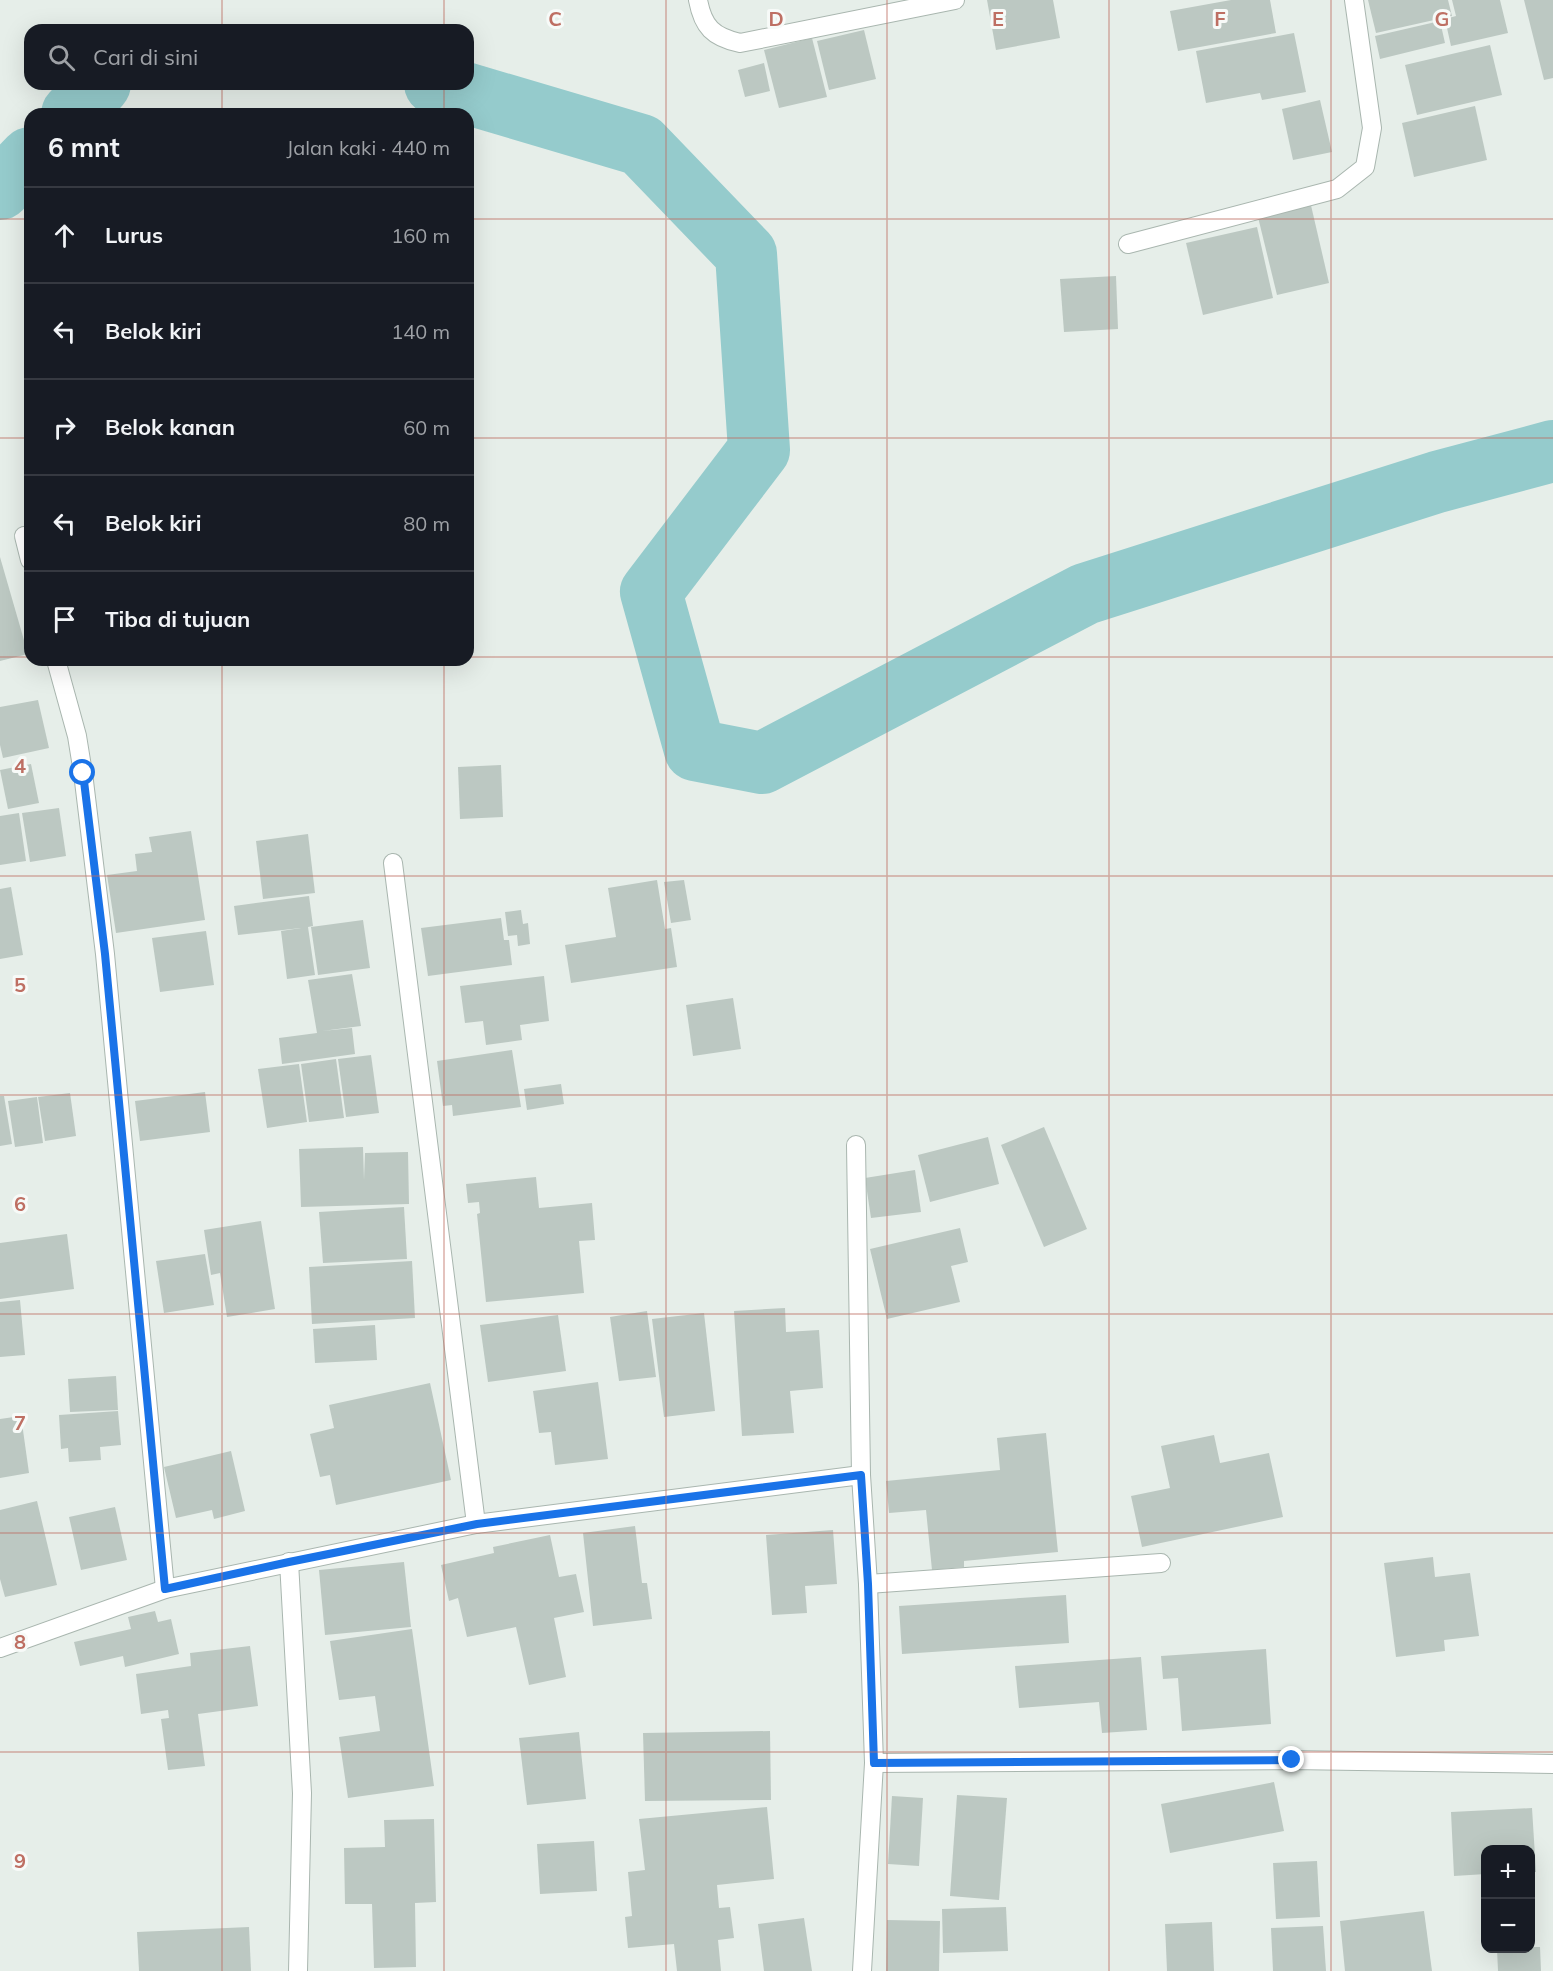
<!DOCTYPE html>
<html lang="id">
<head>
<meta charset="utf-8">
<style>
	:root { --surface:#171b24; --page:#242831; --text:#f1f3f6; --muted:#9ea1a6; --line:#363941 }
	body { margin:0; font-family:Mulish,sans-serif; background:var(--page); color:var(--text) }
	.controls { position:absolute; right:18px; bottom:18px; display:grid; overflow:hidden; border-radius:12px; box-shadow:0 6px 24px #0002 }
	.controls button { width:54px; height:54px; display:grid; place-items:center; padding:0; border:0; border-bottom:2px solid var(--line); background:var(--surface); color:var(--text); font:30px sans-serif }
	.stop { position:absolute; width:18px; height:18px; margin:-14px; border:4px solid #1a73e8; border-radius:50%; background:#fff }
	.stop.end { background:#1a73e8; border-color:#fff; box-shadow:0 2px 6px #0008 }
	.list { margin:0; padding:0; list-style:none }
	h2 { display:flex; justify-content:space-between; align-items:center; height:78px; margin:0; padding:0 24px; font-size:26px }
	h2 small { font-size:20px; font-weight:400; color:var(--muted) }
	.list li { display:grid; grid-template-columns:39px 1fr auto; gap:18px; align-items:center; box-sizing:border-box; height:96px; padding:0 24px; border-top:2px solid var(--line) }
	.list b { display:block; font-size:22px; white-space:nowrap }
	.list em { font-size:20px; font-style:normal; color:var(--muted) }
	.icon { flex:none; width:33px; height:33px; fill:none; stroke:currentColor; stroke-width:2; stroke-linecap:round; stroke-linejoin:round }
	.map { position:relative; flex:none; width:1553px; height:1971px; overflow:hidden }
	.search { position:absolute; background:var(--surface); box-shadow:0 6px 24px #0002; left:24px; top:24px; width:450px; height:66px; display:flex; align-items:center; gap:15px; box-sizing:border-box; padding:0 21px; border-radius:18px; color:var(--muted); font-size:22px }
	.panel { position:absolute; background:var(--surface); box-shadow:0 6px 24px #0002; left:24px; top:108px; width:450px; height:558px; border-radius:18px }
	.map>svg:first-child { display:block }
</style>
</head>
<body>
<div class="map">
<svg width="1553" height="1971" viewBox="0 0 1553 1971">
	<rect width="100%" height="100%" fill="#e6eee9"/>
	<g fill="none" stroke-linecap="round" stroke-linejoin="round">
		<g stroke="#95cbcc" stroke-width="62">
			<polyline points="435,84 641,145 746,254 759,450 651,592 695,750 762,763 1085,594 1437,482 1553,451"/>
			<polyline points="72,114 100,84"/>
			<polyline points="0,189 30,158"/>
		</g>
	</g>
	<g fill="#bcc8c2">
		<polygon points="987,0 1053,0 1060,38 996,50"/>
		<polygon points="1231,0 1270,0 1276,33 1178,51 1170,11"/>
		<polygon points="1368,0 1448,0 1452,16 1376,33"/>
		<polygon points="1452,0 1500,0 1508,33 1451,46 1445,19 1456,16"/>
		<polygon points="1524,0 1553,0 1553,78 1544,80"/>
		<polygon points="1440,21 1445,43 1380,59 1375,36"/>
		<polygon points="864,30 876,79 829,90 817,41"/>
		<polygon points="1294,33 1306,92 1262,100 1260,93 1206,103 1196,51"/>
		<polygon points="812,38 827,97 779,108 764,50"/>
		<polygon points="1490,45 1502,95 1417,115 1405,65"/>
		<polygon points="764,63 770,91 745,97 738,70"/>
		<polygon points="1320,100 1332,152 1293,160 1282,109"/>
		<polygon points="1475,106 1487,160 1414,177 1402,123"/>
		<polygon points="1310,201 1329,283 1277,295 1257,213"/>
		<polygon points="1257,227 1273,298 1203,315 1186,243"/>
		<polygon points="1116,276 1118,329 1064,332 1060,279"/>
		<polygon points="0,557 28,654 0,661"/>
		<polygon points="38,700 49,748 3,758 0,745 0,707"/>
		<polygon points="31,764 39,803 8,809 0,770"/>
		<polygon points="501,765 503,817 460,819 458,767"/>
		<polygon points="59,808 66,856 30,862 22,813"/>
		<polygon points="19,813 26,861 0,865 0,816"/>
		<polygon points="191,831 205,920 116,933 107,875 137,871 135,854 152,852 149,837"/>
		<polygon points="308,834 315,893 263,899 256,841"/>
		<polygon points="657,880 665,929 671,928 677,967 571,983 565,945 616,937 608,888"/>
		<polygon points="684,880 691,920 671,923 664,882"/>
		<polygon points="11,887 23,955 0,959 0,889"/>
		<polygon points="309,896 313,926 308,927 315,975 287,979 281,931 301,928 238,935 234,906"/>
		<polygon points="521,910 523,924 528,923 530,944 518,946 517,935 508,936 505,912"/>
		<polygon points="501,918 504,940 509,940 512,965 428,976 421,928"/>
		<polygon points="363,920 370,968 318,975 311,927"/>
		<polygon points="206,931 214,985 160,992 152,938"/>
		<polygon points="352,974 361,1026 322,1031 352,1028 355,1054 282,1064 279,1038 317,1033 308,980"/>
		<polygon points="544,976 549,1021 520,1025 522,1040 486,1045 483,1021 465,1023 460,986"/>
		<polygon points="733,998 741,1049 693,1056 686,1005"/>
		<polygon points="512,1050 521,1107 453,1116 452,1105 443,1106 437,1061"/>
		<polygon points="371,1055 379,1113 346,1117 338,1059"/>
		<polygon points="336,1059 344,1118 309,1122 301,1064"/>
		<polygon points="299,1064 307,1122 267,1128 258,1069"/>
		<polygon points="561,1084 564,1104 527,1110 524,1089"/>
		<polygon points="205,1092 210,1132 140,1141 135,1101"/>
		<polygon points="70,1093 76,1136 45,1141 38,1097"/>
		<polygon points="0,1096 4,1096 12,1144 0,1146"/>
		<polygon points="37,1097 43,1143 15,1147 8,1101"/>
		<polygon points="1044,1127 1087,1229 1044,1247 1001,1145"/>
		<polygon points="988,1137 999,1184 930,1202 918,1155"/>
		<polygon points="363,1147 364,1180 365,1153 408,1152 409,1204 301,1207 299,1149"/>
		<polygon points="915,1170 921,1212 871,1218 865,1178"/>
		<polygon points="536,1177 539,1208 592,1203 595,1240 579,1241 584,1293 486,1302 477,1214 480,1213 479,1202 468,1203 466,1184"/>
		<polygon points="404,1207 407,1259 323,1263 319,1212"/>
		<polygon points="261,1221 275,1309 227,1317 220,1273 211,1275 204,1230"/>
		<polygon points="960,1228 968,1262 951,1266 960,1302 887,1319 870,1249"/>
		<polygon points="67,1234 74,1289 0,1299 0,1243"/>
		<polygon points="205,1254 214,1305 164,1313 156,1261"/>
		<polygon points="412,1261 415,1318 312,1324 309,1267"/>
		<polygon points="20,1300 25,1355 0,1357 0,1302"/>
		<polygon points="785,1308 786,1332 819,1330 823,1388 790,1391 794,1433 742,1436 734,1311"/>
		<polygon points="647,1311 656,1377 619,1381 610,1317"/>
		<polygon points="704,1313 715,1411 664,1417 652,1319"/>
		<polygon points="558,1315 566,1371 488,1382 480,1325"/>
		<polygon points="375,1325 377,1360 315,1363 313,1329"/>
		<polygon points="116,1376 118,1410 70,1412 68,1379"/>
		<polygon points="598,1382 608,1459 555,1465 551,1432 539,1433 533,1391"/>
		<polygon points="430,1383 451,1480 336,1505 330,1475 320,1477 310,1434 334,1428 329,1405"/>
		<polygon points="118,1411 121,1445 100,1447 101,1460 69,1462 68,1448 61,1449 59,1415"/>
		<polygon points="21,1416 29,1473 0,1478 0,1419"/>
		<polygon points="1046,1433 1058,1552 964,1561 964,1567 932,1570 926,1510 889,1513 886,1481 1000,1470 997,1438"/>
		<polygon points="1214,1435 1220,1463 1269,1453 1283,1517 1142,1547 1131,1496 1170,1488 1161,1446"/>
		<polygon points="231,1451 245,1511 214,1519 212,1510 176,1518 164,1467"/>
		<polygon points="37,1501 57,1585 5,1597 0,1579 0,1510"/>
		<polygon points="115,1507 127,1560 81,1570 69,1517"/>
		<polygon points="635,1526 642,1583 647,1583 652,1619 593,1626 583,1533"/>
		<polygon points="833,1530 837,1584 805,1586 807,1613 772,1615 766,1535"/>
		<polygon points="550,1535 559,1577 576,1574 584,1612 554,1618 566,1677 529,1685 516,1627 467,1637 458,1598 449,1601 441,1565 494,1553 493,1547"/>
		<polygon points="1433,1557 1435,1577 1470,1573 1479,1636 1444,1640 1445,1651 1396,1657 1384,1563"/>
		<polygon points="404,1562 411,1627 325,1635 319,1570"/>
		<polygon points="1066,1595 1069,1643 902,1654 899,1606"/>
		<polygon points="155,1611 158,1622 171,1619 179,1654 125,1667 123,1656 80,1666 74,1642 131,1629 128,1617"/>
		<polygon points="412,1629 434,1786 348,1798 339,1737 380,1731 375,1696 339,1700 330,1641"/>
		<polygon points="250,1646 258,1706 198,1714 205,1766 168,1770 161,1719 169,1718 168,1710 141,1714 136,1674 191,1666 190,1653"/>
		<polygon points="1266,1649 1271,1724 1182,1731 1178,1678 1163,1679 1161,1656"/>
		<polygon points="1141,1657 1147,1730 1102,1733 1099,1702 1019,1708 1015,1666"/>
		<polygon points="770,1731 771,1800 645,1801 643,1733"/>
		<polygon points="579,1732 586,1799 527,1805 519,1738"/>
		<polygon points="1274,1782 1284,1831 1170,1853 1161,1804"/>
		<polygon points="957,1795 1007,1798 999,1900 950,1896"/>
		<polygon points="892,1796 923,1798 919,1866 888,1864"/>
		<polygon points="767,1807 774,1879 717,1885 719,1908 730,1907 734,1938 718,1940 721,1971 677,1971 674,1944 628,1948 625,1917 632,1916 628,1872 645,1870 639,1819"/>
		<polygon points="1532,1808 1536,1872 1530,1872 1530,1850 1486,1850 1486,1874 1454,1876 1451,1812"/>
		<polygon points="434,1819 436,1902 415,1903 416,1967 374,1968 372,1904 345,1904 344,1848 385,1847 384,1820"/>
		<polygon points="594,1841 597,1891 540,1894 537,1844"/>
		<polygon points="1317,1861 1320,1917 1276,1919 1273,1863"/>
		<polygon points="1006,1907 1008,1951 943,1953 942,1909"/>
		<polygon points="1424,1911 1432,1971 1345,1971 1340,1921"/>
		<polygon points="804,1918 812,1971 764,1971 758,1924"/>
		<polygon points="887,1920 940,1921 939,1971 886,1971"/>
		<polygon points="1212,1922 1214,1971 1167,1971 1165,1924"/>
		<polygon points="1323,1926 1326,1971 1273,1971 1271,1928"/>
		<polygon points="249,1927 251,1971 139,1971 137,1932"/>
		<polygon points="1530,1947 1540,1947 1541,1971 1498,1971 1497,1949 1530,1948"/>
	</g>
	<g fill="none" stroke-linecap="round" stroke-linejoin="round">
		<g stroke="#a9b6af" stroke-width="20">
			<g id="street">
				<path d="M698,0C703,27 713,37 740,43L955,0"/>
				<polyline points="1128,244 1337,189 1365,167 1372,128 1354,0"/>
				<polyline points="24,536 30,560"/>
				<polyline points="56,660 77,736 83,773 105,954 165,1589"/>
				<polyline points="393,863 476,1524"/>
				<polyline points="856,1145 861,1475"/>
				<polyline points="289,1562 302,1793 298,1971"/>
				<polyline points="868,1584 1161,1563"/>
				<polyline points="0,1648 165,1589 476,1524 861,1475 868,1584 874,1763 862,1971"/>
				<polyline points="874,1763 1291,1760 1553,1764"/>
			</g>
		</g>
		<use href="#street" stroke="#fff" stroke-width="18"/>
	</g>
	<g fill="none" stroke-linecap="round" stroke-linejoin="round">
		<polyline stroke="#1a73e8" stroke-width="8" points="83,773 105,954 165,1589 289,1562 477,1524 861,1475 868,1584 874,1763 1292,1760"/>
	</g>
	<path fill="none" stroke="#be6f63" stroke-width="1.5" stroke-opacity="0.55" d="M222,0V30M444,0V30M666,0V1971M887,0V1971M1109,0V1971M1331,0V1971M222,84V114M444,84V114M0,219H30M468,219H1553M0,438H30M468,438H1553M0,657H30M468,657H1553M222,660V1971M444,660V1971M0,876H1553M0,1095H1553M0,1314H1553M0,1533H1553M0,1752H1553"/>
	<g font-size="20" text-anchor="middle" font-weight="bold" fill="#be6f63" stroke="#f7faf8" stroke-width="6" stroke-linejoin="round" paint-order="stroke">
		<text x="555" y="26">C</text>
		<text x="776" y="26">D</text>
		<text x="998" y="26">E</text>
		<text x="1220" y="26">F</text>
		<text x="1442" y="26">G</text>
		<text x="20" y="773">4</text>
		<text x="20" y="992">5</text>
		<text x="20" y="1211">6</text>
		<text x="20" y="1430">7</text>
		<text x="20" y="1649">8</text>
		<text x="20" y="1868">9</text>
	</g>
</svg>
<div class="controls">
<button>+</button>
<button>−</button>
</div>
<div class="stop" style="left:83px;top:773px"></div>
<div class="stop end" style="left:1292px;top:1760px"></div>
<div class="search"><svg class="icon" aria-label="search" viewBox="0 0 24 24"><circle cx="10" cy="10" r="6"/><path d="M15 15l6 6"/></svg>Cari di sini</div>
<section class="panel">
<h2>6 mnt<small>Jalan kaki · 440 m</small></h2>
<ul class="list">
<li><svg class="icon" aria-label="ahead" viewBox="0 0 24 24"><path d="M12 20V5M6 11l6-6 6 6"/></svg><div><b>Lurus</b></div><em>160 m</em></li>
<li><svg class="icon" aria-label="left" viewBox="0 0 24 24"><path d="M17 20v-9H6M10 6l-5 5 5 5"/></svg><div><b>Belok kiri</b></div><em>140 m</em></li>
<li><svg class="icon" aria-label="right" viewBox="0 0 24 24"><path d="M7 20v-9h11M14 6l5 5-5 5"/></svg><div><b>Belok kanan</b></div><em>60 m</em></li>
<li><svg class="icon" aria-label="left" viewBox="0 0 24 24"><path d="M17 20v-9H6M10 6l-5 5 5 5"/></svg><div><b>Belok kiri</b></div><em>80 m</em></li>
<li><svg class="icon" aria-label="arrive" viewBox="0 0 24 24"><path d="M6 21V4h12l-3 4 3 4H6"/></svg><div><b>Tiba di tujuan</b></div></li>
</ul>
</section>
</div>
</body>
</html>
